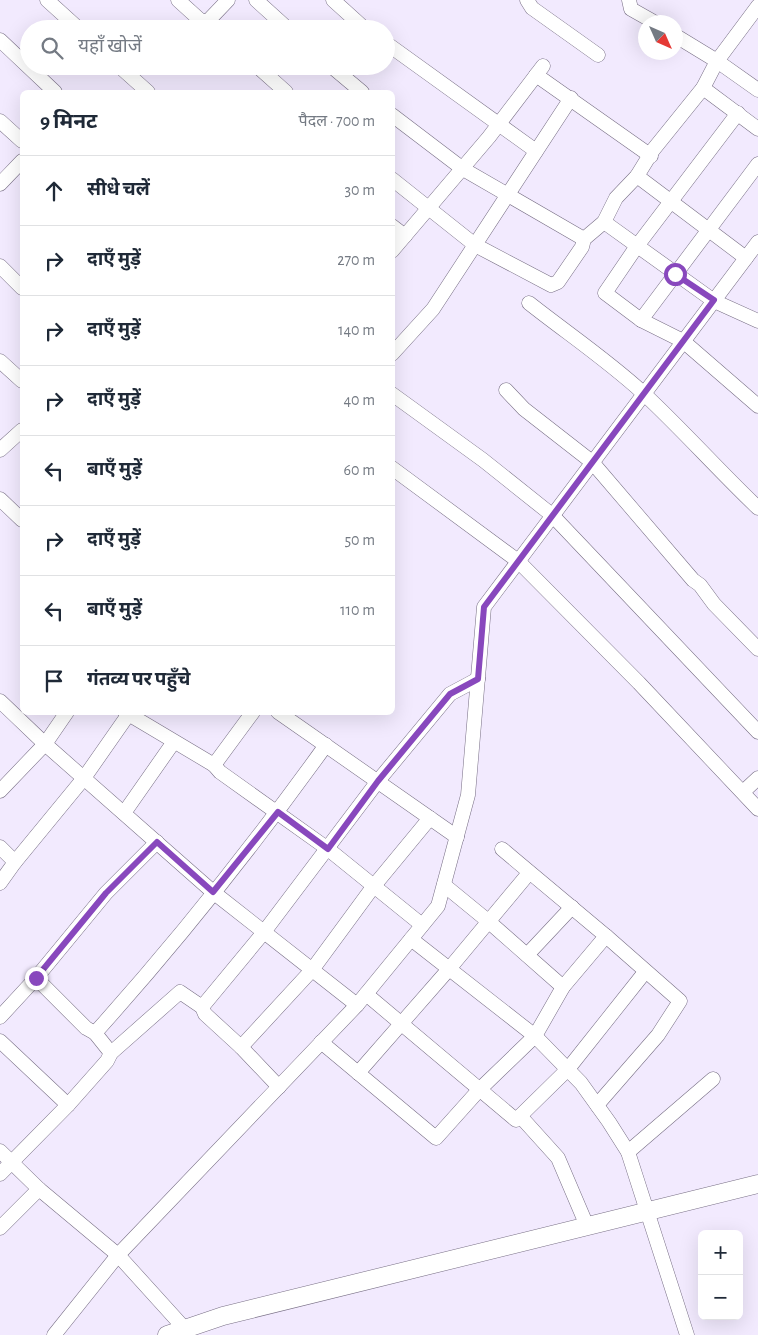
<!DOCTYPE html>
<html lang="hi">
<head>
<meta charset="utf-8">
<style>
	:root { --surface:#fff; --page:#f2f2f3; --text:#1f2937; --muted:#747a83; --line:#e0e1e3 }
	body { margin:0; font-family:"Alegreya Sans","Noto Sans Devanagari",sans-serif; background:var(--page); color:var(--text) }
	.controls { position:absolute; right:15px; bottom:15px; display:grid; overflow:hidden; border-radius:8px; box-shadow:0 5px 20px #0002 }
	.controls button { width:45px; height:45px; display:grid; place-items:center; padding:0; border:0; border-bottom:1px solid var(--line); background:var(--surface); color:var(--text); font:25px sans-serif }
	.compass { position:absolute; left:638px; top:15px; width:45px; height:45px; border-radius:50%; background:var(--surface); box-shadow:0 5px 20px #0002; rotate:135deg }
	.stop { position:absolute; width:15px; height:15px; margin:-11px; border:4px solid #8848bd; border-radius:50%; background:#fff }
	.stop.end { background:#8848bd; border-color:#fff; box-shadow:0 1px 5px #0008 }
	.list { margin:0; padding:0; list-style:none }
	h2 { display:flex; justify-content:space-between; align-items:center; height:65px; margin:0; padding:0 20px; font-size:21px }
	h2 small { font-size:16px; font-weight:400; color:var(--muted) }
	.list li { display:grid; grid-template-columns:32px 1fr auto; gap:15px; align-items:center; box-sizing:border-box; height:70px; padding:0 20px; border-top:1px solid var(--line) }
	.list b { display:block; font-size:19px; white-space:nowrap }
	.list em { font-size:16px; font-style:normal; color:var(--muted) }
	.icon { flex:none; width:28px; height:28px; fill:none; stroke:currentColor; stroke-width:2; stroke-linecap:round; stroke-linejoin:round }
	.map { position:relative; flex:none; width:758px; height:1335px; overflow:hidden }
	.search { position:absolute; background:var(--surface); box-shadow:0 5px 20px #0002; left:20px; top:20px; width:375px; height:55px; display:flex; align-items:center; gap:12px; box-sizing:border-box; padding:0 18px; border-radius:28px; color:var(--muted); font-size:19px }
	.panel { position:absolute; background:var(--surface); box-shadow:0 5px 20px #0002; left:20px; top:90px; width:375px; height:625px; border-radius:8px }
	.map>svg:first-child { display:block }
</style>
</head>
<body>
<div class="map">
<svg width="758" height="1335" viewBox="0 0 758 1335">
	<rect width="100%" height="100%" fill="#f2eafe"/>
	<g fill="none" stroke-linecap="round" stroke-linejoin="round">
		<g stroke="#786f85" stroke-width="15">
			<g id="minor">
				<polyline points="47,0 79,29"/>
				<polyline points="178,0 200,20 207,22 215,29"/>
				<polyline points="256,0 288,29"/>
				<polyline points="333,0 365,29"/>
				<polyline points="527,0 532,8 598,55"/>
				<polyline points="629,0 631,9 654,22"/>
				<polyline points="207,22 228,0"/>
				<polyline points="676,36 717,61 758,90"/>
				<polyline points="0,40 55,92"/>
				<polyline points="386,43 536,151"/>
				<polyline points="119,66 148,92"/>
				<polyline points="257,66 286,92"/>
				<polyline points="331,66 362,92"/>
				<polyline points="536,75 651,156"/>
				<polyline points="703,88 758,129"/>
				<polyline points="738,113 637,246 605,293 641,320 683,341 758,406"/>
				<polyline points="392,115 463,169 584,239"/>
				<polyline points="0,121 22,141"/>
				<polyline points="637,176 746,258"/>
				<polyline points="392,179 475,245 551,285 558,282 582,247 584,239 604,222 616,198 637,176 653,150 703,88 717,61 758,6"/>
				<polyline points="0,184 22,161"/>
				<polyline points="604,222 714,301 758,321"/>
				<polyline points="392,226 405,236"/>
				<polyline points="392,251 489,137 543,66"/>
				<polyline points="0,266 22,288"/>
				<path d="M529,303C567,333 607,360 642,392C682,429 718,470 758,508"/>
				<polyline points="641,320 758,164"/>
				<polyline points="392,354 433,309 571,98"/>
				<polyline points="0,361 22,381"/>
				<polyline points="506,390 524,409 592,462 693,580 700,585 714,604 758,649"/>
				<polyline points="392,394 483,460 552,515 758,732"/>
				<polyline points="0,450 22,430"/>
				<polyline points="392,468 518,561 639,683 758,809"/>
				<polyline points="0,499 22,520"/>
				<polyline points="0,701 45,744 213,892 357,1005"/>
				<polyline points="125,712 214,765 220,772 328,849 422,925"/>
				<polyline points="278,712 457,837"/>
				<polyline points="214,765 253,712"/>
				<polyline points="0,791 45,744 67,712"/>
				<polyline points="743,792 758,778"/>
				<polyline points="124,813 173,743"/>
				<polyline points="0,847 15,862"/>
				<polyline points="0,883 15,862 84,778 128,715"/>
				<polyline points="444,885 488,921 563,987"/>
				<polyline points="411,939 535,1036 581,1083 609,1122 628,1152 687,1335"/>
				<polyline points="527,955 572,907"/>
				<polyline points="36,978 86,1028 95,1033 111,1053"/>
				<polyline points="366,994 516,1120 568,1069 645,972"/>
				<polyline points="202,1007 264,932 378,781 450,694 478,679"/>
				<polyline points="0,1017 36,978 106,893 157,842"/>
				<path d="M95,1033C177,942 254,845 326,745"/>
				<polyline points="0,1041 68,1105"/>
				<polyline points="321,1042 436,1138 479,1090 535,1036 563,987 606,936 502,849"/>
				<polyline points="241,1047 312,970 373,887 430,818"/>
				<polyline points="358,1073 449,969 529,873"/>
				<polyline points="597,1105 658,1035 680,1001 606,936"/>
				<polyline points="521,1117 558,1158 587,1226"/>
				<polyline points="0,1151 39,1189 118,1255 185,1329"/>
				<polyline points="628,1152 713,1079"/>
				<polyline points="0,1174 68,1105 107,1061 111,1053 180,992 202,1007 205,1014 241,1047 279,1087"/>
				<polyline points="0,1228 39,1189"/>
				<polyline points="54,1335 118,1255 357,1005 438,906 468,795 484,607 758,242"/>
			</g>
		</g>
		<g stroke="#786f85" stroke-width="19">
			<polyline id="major" points="167,1335 223,1316 758,1184"/>
		</g>
		<use href="#minor" stroke="#fff" stroke-width="14"/>
		<use href="#major" stroke="#fff" stroke-width="18"/>
	</g>
	<g fill="none" stroke-linecap="round" stroke-linejoin="round">
		<polyline stroke="#8848bd" stroke-width="6" points="36,978 106,893 157,842 213,892 278,812 328,849 378,781 450,694 478,679 484,607 714,300 675,274"/>
	</g>
</svg>
<div class="controls">
<button>+</button>
<button>−</button>
</div>
<svg class="compass" viewBox="-18 -18 36 36"><path d="M0-13l5 13h-10z" fill="#e53935"/><path d="M0 13l5-13h-10z" fill="#747a83"/></svg>
<div class="stop" style="left:675px;top:274px"></div>
<div class="stop end" style="left:36px;top:978px"></div>
<div class="search"><svg class="icon" aria-label="search" viewBox="0 0 24 24"><circle cx="10" cy="10" r="6"/><path d="M15 15l6 6"/></svg>यहाँ खोजें</div>
<section class="panel">
<h2>9 मिनट<small>पैदल · 700 m</small></h2>
<ul class="list">
<li><svg class="icon" aria-label="ahead" viewBox="0 0 24 24"><path d="M12 20V5M6 11l6-6 6 6"/></svg><div><b>सीधे चलें</b></div><em>30 m</em></li>
<li><svg class="icon" aria-label="right" viewBox="0 0 24 24"><path d="M7 20v-9h11M14 6l5 5-5 5"/></svg><div><b>दाएँ मुड़ें</b></div><em>270 m</em></li>
<li><svg class="icon" aria-label="right" viewBox="0 0 24 24"><path d="M7 20v-9h11M14 6l5 5-5 5"/></svg><div><b>दाएँ मुड़ें</b></div><em>140 m</em></li>
<li><svg class="icon" aria-label="right" viewBox="0 0 24 24"><path d="M7 20v-9h11M14 6l5 5-5 5"/></svg><div><b>दाएँ मुड़ें</b></div><em>40 m</em></li>
<li><svg class="icon" aria-label="left" viewBox="0 0 24 24"><path d="M17 20v-9H6M10 6l-5 5 5 5"/></svg><div><b>बाएँ मुड़ें</b></div><em>60 m</em></li>
<li><svg class="icon" aria-label="right" viewBox="0 0 24 24"><path d="M7 20v-9h11M14 6l5 5-5 5"/></svg><div><b>दाएँ मुड़ें</b></div><em>50 m</em></li>
<li><svg class="icon" aria-label="left" viewBox="0 0 24 24"><path d="M17 20v-9H6M10 6l-5 5 5 5"/></svg><div><b>बाएँ मुड़ें</b></div><em>110 m</em></li>
<li><svg class="icon" aria-label="arrive" viewBox="0 0 24 24"><path d="M6 21V4h12l-3 4 3 4H6"/></svg><div><b>गंतव्य पर पहुँचे</b></div></li>
</ul>
</section>
</div>
</body>
</html>
